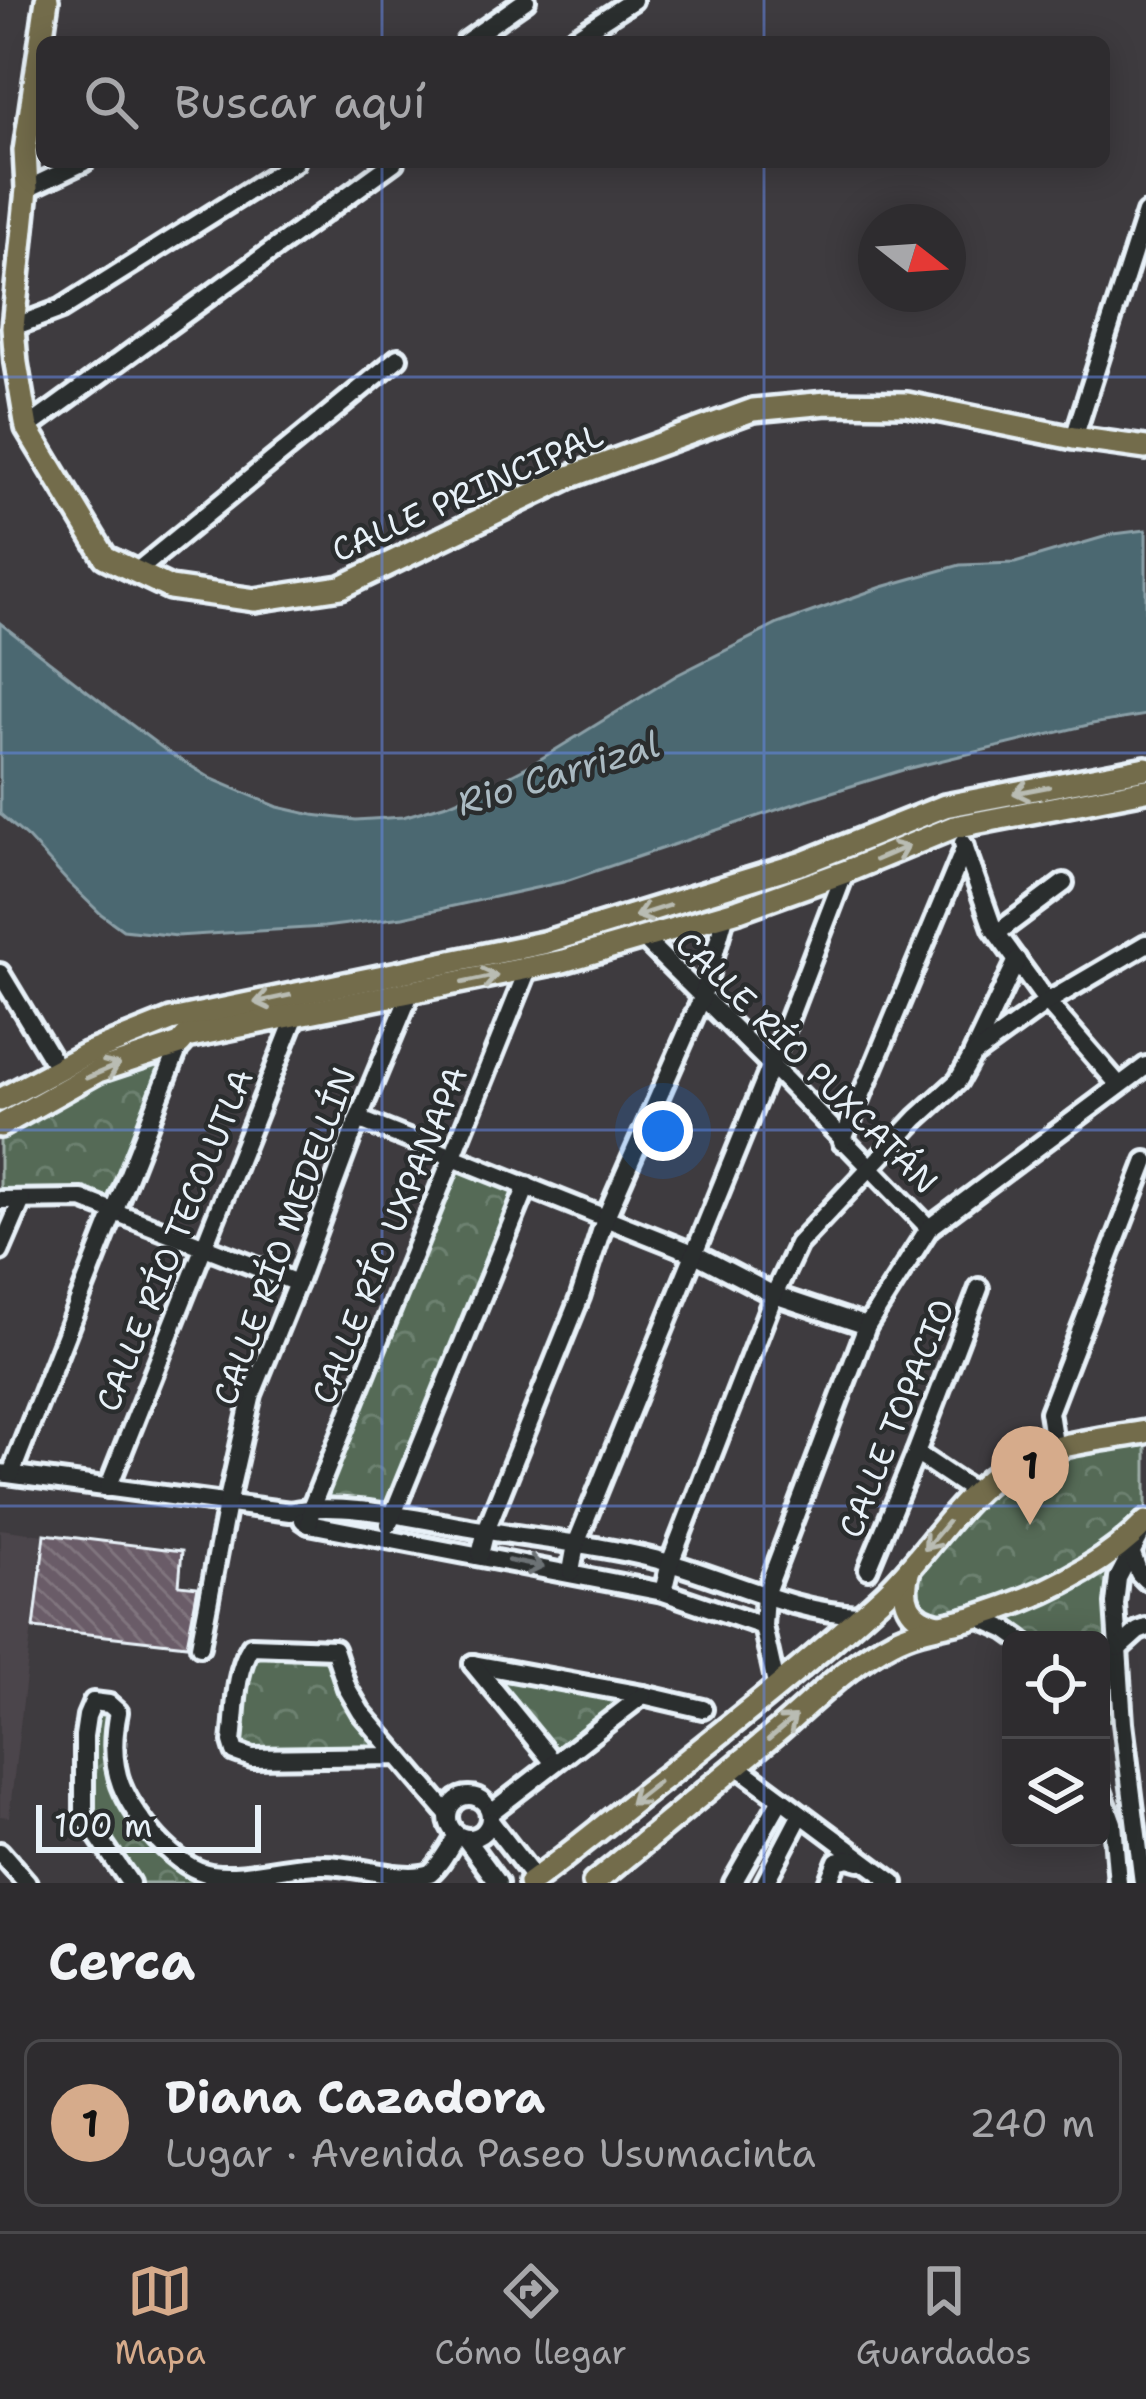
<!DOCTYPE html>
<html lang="es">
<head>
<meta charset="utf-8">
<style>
	:root { --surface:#2e2c2f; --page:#3a383b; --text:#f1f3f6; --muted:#a7a7aa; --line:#49484b; --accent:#d6ab8b }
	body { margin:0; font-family:"Shantell Sans",sans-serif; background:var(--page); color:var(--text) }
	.controls { position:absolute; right:36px; bottom:36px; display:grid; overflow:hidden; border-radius:18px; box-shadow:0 6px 30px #0003 }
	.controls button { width:108px; height:108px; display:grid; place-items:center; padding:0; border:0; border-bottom:3px solid var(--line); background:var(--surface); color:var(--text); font:60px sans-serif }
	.compass { position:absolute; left:858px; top:204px; width:108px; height:108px; border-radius:50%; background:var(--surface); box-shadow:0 6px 30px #0003; rotate:107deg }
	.scale { position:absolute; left:36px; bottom:30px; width:225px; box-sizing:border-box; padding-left:12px; border:6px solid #e8f1f8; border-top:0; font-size:33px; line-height:42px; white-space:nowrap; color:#e8f1f8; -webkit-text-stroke:9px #2a2d2e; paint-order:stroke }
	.you { position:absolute; left:663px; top:1131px; width:42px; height:42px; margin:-30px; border:9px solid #fff; border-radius:50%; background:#1a73e8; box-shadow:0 0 0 18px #1a73e833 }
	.badge { display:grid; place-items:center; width:78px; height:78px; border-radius:50%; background:var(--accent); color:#111; font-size:39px; font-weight:700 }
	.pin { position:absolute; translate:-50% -99px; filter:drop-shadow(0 3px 6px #0008) }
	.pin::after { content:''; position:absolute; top:63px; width:42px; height:36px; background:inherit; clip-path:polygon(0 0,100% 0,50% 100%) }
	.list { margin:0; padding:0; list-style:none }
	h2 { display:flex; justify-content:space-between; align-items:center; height:156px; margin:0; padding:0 48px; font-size:51px }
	h2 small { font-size:39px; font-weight:400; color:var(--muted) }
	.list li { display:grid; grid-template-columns:78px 1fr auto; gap:36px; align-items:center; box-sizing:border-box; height:168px; margin:0 24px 24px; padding:0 24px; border:3px solid var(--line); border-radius:18px }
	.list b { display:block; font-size:45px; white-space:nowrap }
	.list p { margin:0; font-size:39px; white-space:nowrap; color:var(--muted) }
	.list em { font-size:39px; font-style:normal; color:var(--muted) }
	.icon { flex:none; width:66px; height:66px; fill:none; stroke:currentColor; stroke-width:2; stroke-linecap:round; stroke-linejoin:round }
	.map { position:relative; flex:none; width:1146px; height:1883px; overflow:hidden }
	.search { position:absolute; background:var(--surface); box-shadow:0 6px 30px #0003; left:36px; right:36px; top:36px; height:132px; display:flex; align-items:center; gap:30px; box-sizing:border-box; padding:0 42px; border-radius:18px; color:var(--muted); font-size:45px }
	.sheet { height:348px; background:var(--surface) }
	nav { display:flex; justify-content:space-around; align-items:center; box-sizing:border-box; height:168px; border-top:3px solid var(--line); background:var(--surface); font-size:33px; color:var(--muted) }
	nav a { display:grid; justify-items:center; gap:6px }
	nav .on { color:var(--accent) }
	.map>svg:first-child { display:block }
</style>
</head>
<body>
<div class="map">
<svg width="1146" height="1883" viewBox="0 0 1146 1883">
	<defs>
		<pattern id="park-crowns" width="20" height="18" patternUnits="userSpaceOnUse" patternTransform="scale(3)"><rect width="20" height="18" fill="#546b57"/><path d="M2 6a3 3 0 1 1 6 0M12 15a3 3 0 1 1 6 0" fill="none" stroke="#6d8170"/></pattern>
		<pattern id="building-back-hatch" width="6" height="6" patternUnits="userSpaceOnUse" patternTransform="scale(3)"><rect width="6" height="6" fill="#6b5c67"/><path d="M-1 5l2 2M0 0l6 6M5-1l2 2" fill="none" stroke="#80747e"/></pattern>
	</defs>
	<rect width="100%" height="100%" fill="#3e3b3f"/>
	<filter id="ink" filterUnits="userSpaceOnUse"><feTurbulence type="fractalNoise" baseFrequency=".00833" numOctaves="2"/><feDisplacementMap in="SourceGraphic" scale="24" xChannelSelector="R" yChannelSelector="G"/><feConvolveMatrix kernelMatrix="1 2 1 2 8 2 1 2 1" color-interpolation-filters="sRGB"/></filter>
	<g filter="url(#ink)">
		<polygon fill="#4c454b" points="0,1529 43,1535 9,1817 0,1816"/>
		<g fill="url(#park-crowns)" stroke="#9eaea8" stroke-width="3">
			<polygon points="180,1044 114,1212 82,1199 22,1200 0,1251 0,1126"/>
			<polygon points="453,1155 527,1186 392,1515 312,1506"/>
			<polygon points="1146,1432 1146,1521 1121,1568 1118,1711 1112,1719 1101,1724 1101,1640 1021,1640 997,1625 944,1625 905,1595 905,1583 1007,1468"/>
			<polygon points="251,1646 334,1649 347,1688 396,1756 235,1752"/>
			<polygon points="473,1664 643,1695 554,1763"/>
			<polygon points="109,1704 121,1787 191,1868 293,1867 292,1883 130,1883 84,1816 88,1714"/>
		</g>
		<polygon fill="#4c6871" stroke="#8a9fa7" stroke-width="3" points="1146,530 1146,715 1092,724 906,769 806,800 563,882 403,917 324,927 177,936 123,930 101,914 68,882 28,838 0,814 0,623 117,714 168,752 212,779 278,807 313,815 356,820 403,817 450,803 486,788 534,763 677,675 778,624 882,587 960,565 1015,563 1114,534"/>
		<polygon fill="url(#building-back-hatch)" stroke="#e8f1f8" stroke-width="3" points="45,1534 182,1551 179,1585 198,1587 187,1645 34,1628"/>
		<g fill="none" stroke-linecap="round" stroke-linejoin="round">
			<g stroke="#e8f1f8" stroke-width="26">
				<g id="minor">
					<polyline points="466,42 526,0"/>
					<polyline points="568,42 633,0"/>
					<polyline points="27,189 84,162"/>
					<polyline points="13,327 61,309 295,162"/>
					<polyline points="27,428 394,162"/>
					<polyline points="1074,438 1146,213"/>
					<polyline points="136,572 398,358"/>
					<polyline points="963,843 993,928 1047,1002 1119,1085"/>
					<polyline points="997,933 1064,883"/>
					<polyline points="643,938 771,1065 929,1228"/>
					<polyline points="0,973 58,1069"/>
					<polyline points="972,1055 1017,960"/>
					<polyline points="358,1119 693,1253 774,1295 867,1326"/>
					<polyline points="842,1142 965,847"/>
					<polyline points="0,1200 82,1199 297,1283"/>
					<polyline points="0,1251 22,1200"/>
					<polyline points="1055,1450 1049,1412 1146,1161"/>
					<polyline points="916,1453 976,1493"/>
					<path d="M0,1473L290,1512C339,1499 429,1522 482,1530C545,1540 611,1546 673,1564C735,1582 793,1612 859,1615"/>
					<polyline points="11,1474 180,1044"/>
					<polyline points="108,1488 296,1015"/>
					<polyline points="303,1520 309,1524 663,1592 763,1626"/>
					<polyline points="309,1524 312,1506 528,969"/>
					<polyline points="389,1524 527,1186"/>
					<polyline points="1142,1532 1118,1578 1115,1604 1123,1723 1143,1883"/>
					<polyline points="1131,1551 1139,1573 1146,1580"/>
					<polyline points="480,1555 486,1530 580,1297 605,1219 702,998 726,913"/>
					<polyline points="868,1569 916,1453 979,1288"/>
					<polyline points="571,1572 576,1544 771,1065 845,872"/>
					<polyline points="663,1592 670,1563 774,1295 798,1244 917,1118 958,1081 972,1056 1047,1002 1146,944"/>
					<polyline points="976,1616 1007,1630 1021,1640"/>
					<polyline points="200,1646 227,1504 252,1394 297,1283 358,1119 410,994"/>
					<polyline points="1119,1648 1138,1631 1146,1628"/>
					<polyline points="473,1664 643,1695 703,1709"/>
					<polyline points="473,1664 554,1763"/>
					<polyline points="777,1689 763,1626 765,1595 867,1326 929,1228 1146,1066"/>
					<path d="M396,1756L252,1758L235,1752L232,1742C236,1710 234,1673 251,1646L334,1649L347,1688L361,1712L448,1814"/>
					<polyline points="737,1766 894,1883"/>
					<polyline points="1101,1790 1113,1823 1118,1883"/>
					<circle cx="469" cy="1817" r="21"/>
					<polyline points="490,1813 643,1695"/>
					<polyline points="490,1821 535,1879"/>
					<polyline points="465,1838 498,1883"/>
					<polyline points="0,1852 27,1883"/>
					<path d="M130,1883L84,1816V1736L87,1716L93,1702L109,1704L118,1712C113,1736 112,1761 121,1785C133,1816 176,1869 211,1874C247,1879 285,1865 322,1865C354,1864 402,1883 430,1873C441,1864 449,1848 457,1835"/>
					<polyline points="733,1883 781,1799"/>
					<polyline points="765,1883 801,1814"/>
					<polyline points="828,1883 837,1861 848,1858 859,1861"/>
				</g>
			</g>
			<g stroke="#e8f1f8" stroke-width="30">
				<g id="major">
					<polyline points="47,0 25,151 27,189 13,327 16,363 27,428 105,557 170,588 255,600 341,587 569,477 753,410 827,403 907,404 1074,438 1146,448"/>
					<polyline points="0,1100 86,1054 171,1020 543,943 803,863 945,806 1146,768"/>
					<polyline points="0,1126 98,1071 180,1044 186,1037 563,961 739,910 845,872 954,827 1146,790"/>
					<path d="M909,1569C900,1599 908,1618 939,1625"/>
					<path d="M530,1883C577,1849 621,1811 667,1776C741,1717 815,1658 885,1594C929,1553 959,1494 1013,1464C1048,1444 1106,1439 1146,1432"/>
					<path d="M594,1883C656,1833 717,1782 778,1731C814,1700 850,1663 893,1641C917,1628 946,1625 972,1618C1035,1599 1100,1570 1146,1522"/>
				</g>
			</g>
			<use href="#minor" stroke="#2a2d2e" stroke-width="16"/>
			<use href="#major" stroke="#736c4b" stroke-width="21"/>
		</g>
		<defs><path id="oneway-shaft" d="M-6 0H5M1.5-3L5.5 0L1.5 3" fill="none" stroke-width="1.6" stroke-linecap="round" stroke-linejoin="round" transform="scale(3)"/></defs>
		<g stroke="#b9bcb3">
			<use href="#oneway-shaft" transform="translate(1031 790) rotate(169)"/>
			<use href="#oneway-shaft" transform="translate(892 853) rotate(-23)"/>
			<use href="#oneway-shaft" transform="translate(652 911) rotate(162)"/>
			<use href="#oneway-shaft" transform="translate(480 979) rotate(-12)"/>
			<use href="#oneway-shaft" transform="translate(272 999) rotate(168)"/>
			<use href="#oneway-shaft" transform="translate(103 1071) rotate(-23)"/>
			<use href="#oneway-shaft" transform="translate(936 1536) rotate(130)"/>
			<use href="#oneway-shaft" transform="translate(782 1728) rotate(-40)"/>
			<use href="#oneway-shaft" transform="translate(644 1793) rotate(142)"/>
		</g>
		<use stroke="#6c7275" href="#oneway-shaft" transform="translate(526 1564) rotate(11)"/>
	</g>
	<path fill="none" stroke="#6487e3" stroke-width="3" stroke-opacity="0.55" d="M382,0V42M764,0V42M382,162V1883M764,162V1883M0,377H1146M0,753H1146M0,1130H1146M0,1506H1146"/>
	<g text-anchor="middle" stroke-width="9" stroke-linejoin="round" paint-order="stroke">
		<g font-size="33" fill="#e8f1f8" stroke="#2a2d2e">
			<text transform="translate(467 492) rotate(-24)" y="12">CALLE PRINCIPAL</text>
			<text transform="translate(807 1062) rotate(45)" y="12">CALLE RÍO PUXCATÁN</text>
			<text transform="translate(389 1235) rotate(-68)" y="12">CALLE RÍO UXPANAPA</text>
			<text transform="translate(284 1236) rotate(-70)" y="12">CALLE RÍO MEDELLÍN</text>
			<text transform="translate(174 1240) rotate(-68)" y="12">CALLE RÍO TECOLUTLA</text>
			<text transform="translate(896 1418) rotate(-68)" y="12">CALLE TOPACIO</text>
		</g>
		<g font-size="36" font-style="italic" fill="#aabac2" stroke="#2a2d2e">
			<text transform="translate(558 773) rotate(-17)" y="13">Rio Carrizal</text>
		</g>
	</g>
</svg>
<div class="controls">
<button><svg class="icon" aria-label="locate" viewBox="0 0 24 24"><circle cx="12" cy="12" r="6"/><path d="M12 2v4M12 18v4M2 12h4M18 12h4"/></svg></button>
<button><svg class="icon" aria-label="layers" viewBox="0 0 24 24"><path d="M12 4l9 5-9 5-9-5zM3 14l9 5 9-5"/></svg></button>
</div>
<svg class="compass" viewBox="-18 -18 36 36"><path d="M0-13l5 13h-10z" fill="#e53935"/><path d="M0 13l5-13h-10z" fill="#a7a7aa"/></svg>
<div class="scale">100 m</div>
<div class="you"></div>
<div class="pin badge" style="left:1030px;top:1525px">1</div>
<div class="search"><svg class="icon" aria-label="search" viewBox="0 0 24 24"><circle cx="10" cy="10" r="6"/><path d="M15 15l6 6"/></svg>Buscar aquí</div>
</div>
<section class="sheet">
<h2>Cerca<small></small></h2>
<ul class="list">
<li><span class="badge">1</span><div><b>Diana Cazadora</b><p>Lugar · Avenida Paseo Usumacinta</p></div><em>240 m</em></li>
</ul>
</section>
<nav>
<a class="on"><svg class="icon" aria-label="map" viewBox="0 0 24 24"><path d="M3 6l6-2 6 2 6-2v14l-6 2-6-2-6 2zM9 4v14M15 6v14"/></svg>Mapa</a>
<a><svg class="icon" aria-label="directions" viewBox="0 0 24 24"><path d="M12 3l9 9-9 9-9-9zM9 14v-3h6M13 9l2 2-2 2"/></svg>Cómo llegar</a>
<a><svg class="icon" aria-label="saved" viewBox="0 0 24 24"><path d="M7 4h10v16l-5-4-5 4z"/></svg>Guardados</a>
</nav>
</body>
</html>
